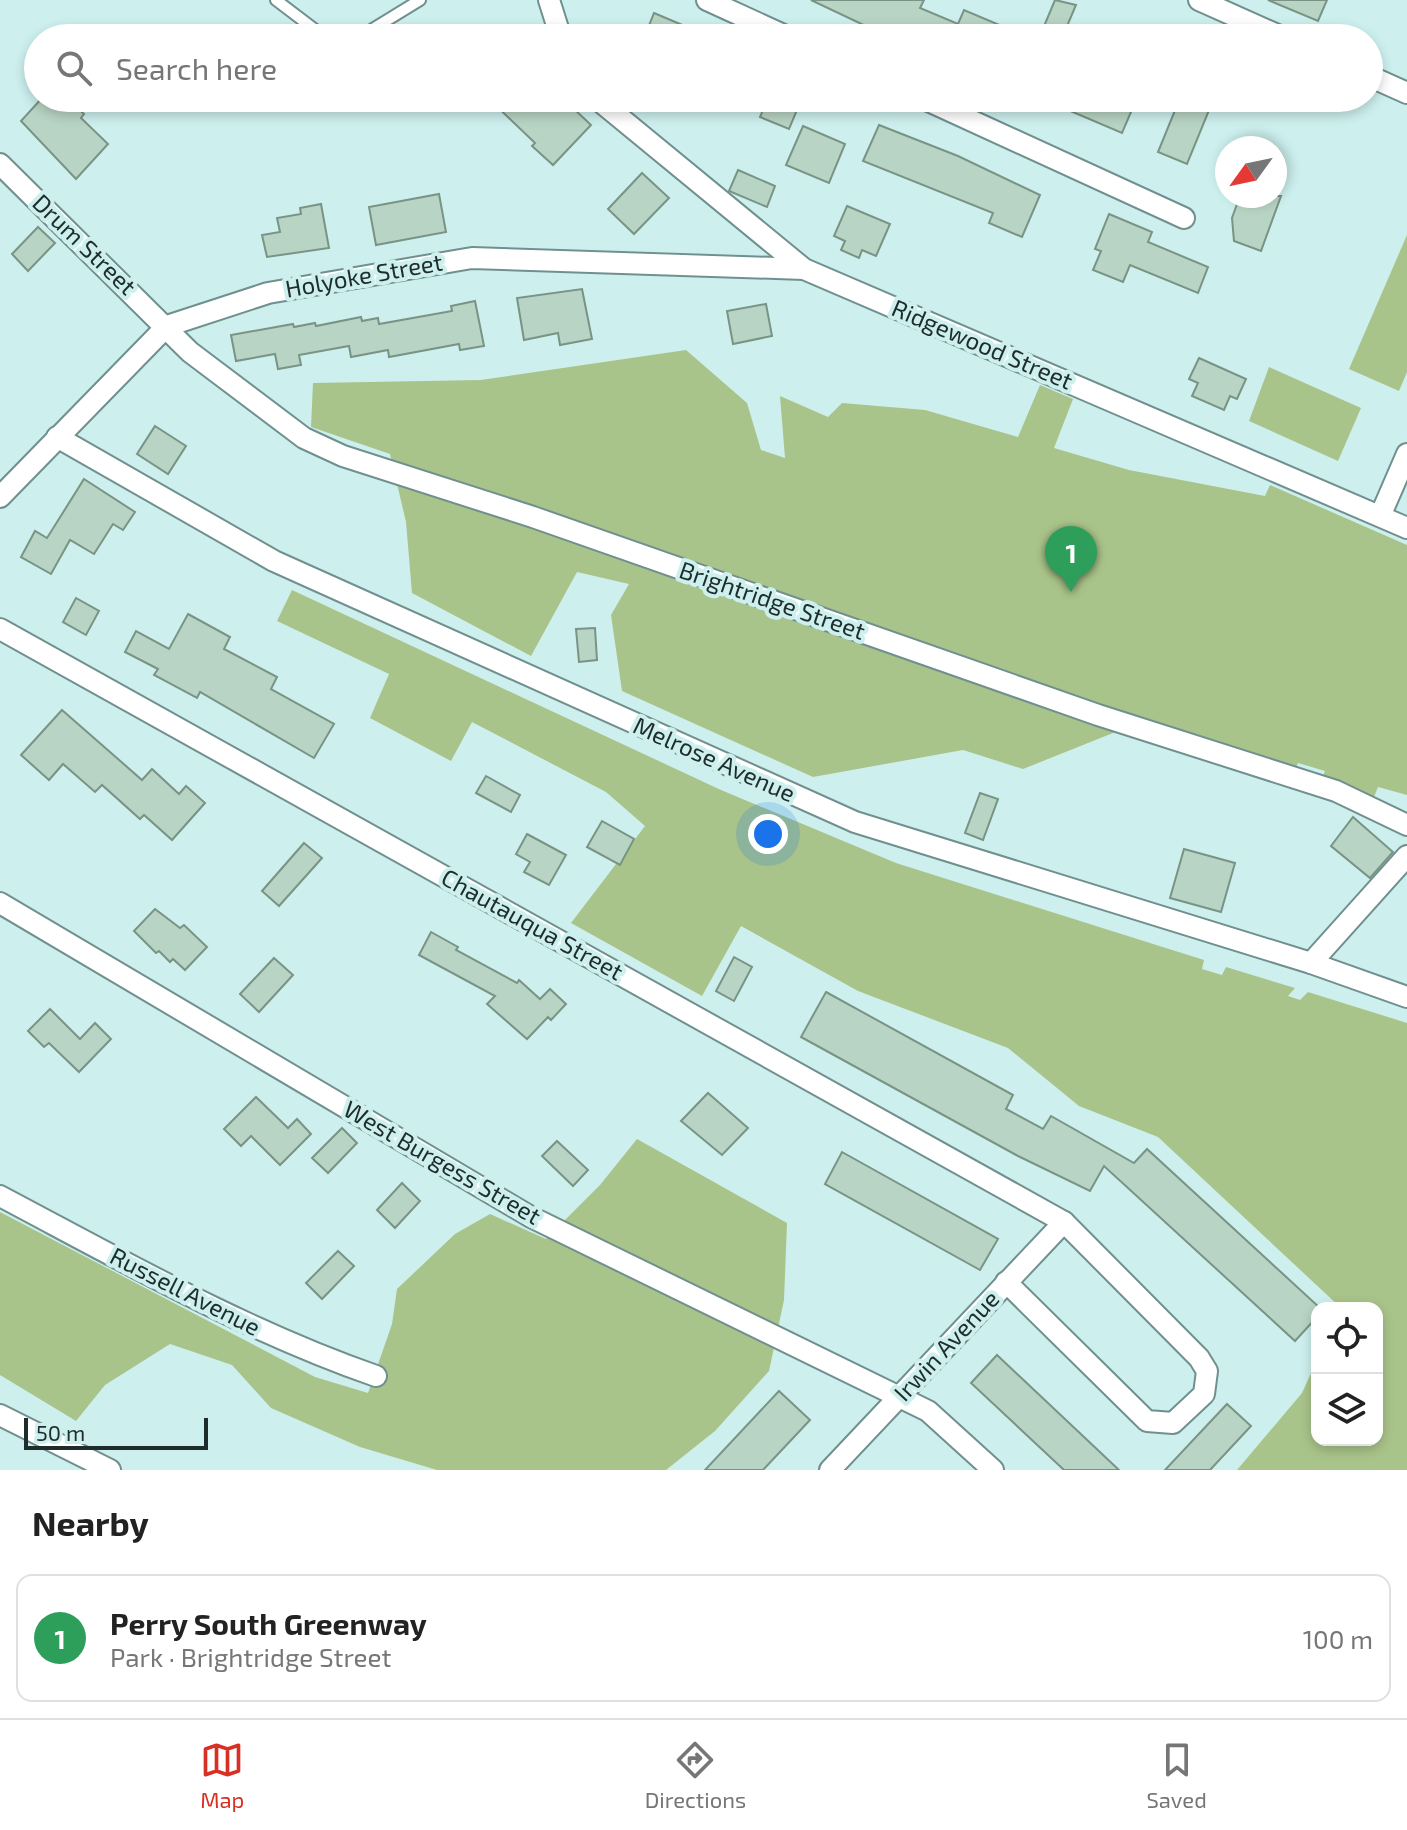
<!DOCTYPE html>
<html lang="en">
<head>
<meta charset="utf-8">
<style>
	:root { --surface:#fff; --page:#f6f6f6; --text:#222; --muted:#767676; --line:#e0e0e0; --accent:#d93025 }
	body { margin:0; font-family:"Exo 2",sans-serif; background:var(--page); color:var(--text) }
	.controls { position:absolute; right:24px; bottom:24px; display:grid; overflow:hidden; border-radius:16px; box-shadow:0 4px 12px #0003 }
	.controls button { width:72px; height:72px; display:grid; place-items:center; padding:0; border:0; border-bottom:2px solid var(--line); background:var(--surface); color:var(--text); font:40px sans-serif }
	.compass { position:absolute; left:1215px; top:136px; width:72px; height:72px; border-radius:50%; background:var(--surface); box-shadow:0 4px 12px #0003; rotate:237deg }
	.scale { position:absolute; left:24px; bottom:20px; width:184px; box-sizing:border-box; padding-left:8px; border:4px solid #1f2c2c; border-top:0; font-size:22px; line-height:28px; white-space:nowrap; color:#1f2c2c; -webkit-text-stroke:6px #cdf0ee; paint-order:stroke }
	.you { position:absolute; left:768px; top:834px; width:28px; height:28px; margin:-20px; border:6px solid #fff; border-radius:50%; background:#1a73e8; box-shadow:0 0 0 12px #1a73e833 }
	.badge { display:grid; place-items:center; width:52px; height:52px; border-radius:50%; background:var(--accent); color:#fff; font-size:26px; font-weight:700 }
	.pin { position:absolute; translate:-50% -66px; filter:drop-shadow(0 2px 4px #0008) }
	.pin::after { content:''; position:absolute; top:42px; width:28px; height:24px; background:inherit; clip-path:polygon(0 0,100% 0,50% 100%) }
	.list { margin:0; padding:0; list-style:none }
	h2 { display:flex; justify-content:space-between; align-items:center; height:104px; margin:0; padding:0 32px; font-size:34px }
	h2 small { font-size:26px; font-weight:400; color:var(--muted) }
	.list li { display:grid; grid-template-columns:52px 1fr auto; gap:24px; align-items:center; box-sizing:border-box; height:128px; margin:0 16px 16px; padding:0 16px; border:2px solid var(--line); border-radius:16px }
	.list b { display:block; font-size:30px; white-space:nowrap }
	.list p { margin:0; font-size:26px; white-space:nowrap; color:var(--muted) }
	.list em { font-size:26px; font-style:normal; color:var(--muted) }
	.icon { flex:none; width:44px; height:44px; fill:none; stroke:currentColor; stroke-width:2; stroke-linecap:round; stroke-linejoin:round }
	.map { position:relative; flex:none; width:1407px; height:1470px; overflow:hidden }
	.search { position:absolute; background:var(--surface); box-shadow:0 4px 12px #0003; left:24px; right:24px; top:24px; height:88px; display:flex; align-items:center; gap:20px; box-sizing:border-box; padding:0 28px; border-radius:44px; color:var(--muted); font-size:30px }
	.sheet { height:248px; background:var(--surface) }
	nav { display:flex; justify-content:space-around; align-items:center; box-sizing:border-box; height:112px; border-top:2px solid var(--line); background:var(--surface); font-size:22px; color:var(--muted) }
	nav a { display:grid; justify-items:center; gap:4px }
	nav .on { color:var(--accent) }
	.map>svg:first-child { display:block }
</style>
</head>
<body>
<div class="map">
<svg width="1407" height="1470" viewBox="0 0 1407 1470">
	<rect width="100%" height="100%" fill="#cdf0ee"/>
	<g fill="#a9c48a">
		<polygon points="1407,235 1407,372 1399,391 1349,369"/>
		<polygon points="686,350 747,403 761,450 785,458 780,396 828,417 842,403 925,410 1018,437 1040,385 1073,399 1054,448 1129,470 1265,496 1270,485 1407,545 1407,795 1378,787 1374,797 1322,779 1325,771 1298,763 1295,770 1148,719 1023,769 963,750 813,777 622,691 611,615 629,584 577,572 531,656 412,593 406,522 390,454 311,427 313,383 481,380"/>
		<polygon points="1269,367 1361,408 1338,461 1249,421"/>
		<polygon points="292,590 721,790 896,863 1204,960 1202,969 1222,975 1226,967 1295,988 1288,996 1300,1000 1308,992 1407,1023 1407,1470 1237,1470 1302,1393 1317,1360 1317,1440 1377,1440 1377,1308 1341,1308 1158,1137 1079,1106 1008,1048 858,991 741,926 702,996 571,923 645,826 606,792 472,722 451,761 370,718 389,674 277,621"/>
		<polygon points="637,1139 787,1223 784,1300 769,1371 715,1431 666,1470 437,1470 360,1447 271,1408 232,1365 170,1344 105,1385 76,1421 0,1375 0,1212 315,1377 368,1393 392,1324 397,1289 455,1234 490,1214 546,1239 600,1185"/>
	</g>
	<g fill="#b8d4c4" stroke="#799384" stroke-width="2">
		<polygon points="811,0 924,0 920,8 958,24 964,10 1030,38 891,38"/>
		<polygon points="1055,0 1076,5 1062,38 1039,38"/>
		<polygon points="1268,0 1327,0 1318,21"/>
		<polygon points="654,13 713,38 644,38"/>
		<polygon points="42,98 67,98 84,114 81,118 108,144 76,179 21,121"/>
		<polygon points="488,98 555,98 567,109 571,106 591,125 553,165 532,146 535,143"/>
		<polygon points="768,98 802,98 789,129 760,117"/>
		<polygon points="1040,98 1137,98 1122,133"/>
		<polygon points="1180,98 1214,98 1187,164 1158,152"/>
		<polygon points="879,125 958,156 1040,195 1022,237 989,223 993,213 863,161"/>
		<polygon points="803,126 845,144 829,183 786,165"/>
		<polygon points="738,170 775,186 767,207 729,191"/>
		<polygon points="642,173 669,198 634,234 608,209"/>
		<polygon points="439,194 446,232 376,245 369,207"/>
		<polygon points="1240,196 1281,196 1261,251 1234,241 1232,218"/>
		<polygon points="321,204 329,248 267,257 262,235 280,232 277,218 301,214 300,208"/>
		<polygon points="847,206 890,224 876,256 862,250 859,258 841,250 845,241 834,236"/>
		<polygon points="1109,214 1152,232 1148,242 1208,267 1198,293 1130,265 1123,282 1093,270 1101,251 1095,249"/>
		<polygon points="38,227 55,243 28,271 12,254"/>
		<polygon points="582,289 592,339 560,345 558,333 524,340 517,298"/>
		<polygon points="475,301 484,346 460,350 459,344 389,357 388,350 351,357 349,346 299,355 301,365 278,369 275,354 236,361 231,335 293,324 294,327 315,323 316,326 361,317 362,321 378,318 379,324 452,311 451,306"/>
		<polygon points="766,304 772,336 733,344 727,311"/>
		<polygon points="1199,358 1246,379 1237,399 1230,396 1224,410 1192,396 1198,383 1189,379"/>
		<polygon points="155,426 186,446 168,474 137,454"/>
		<polygon points="84,479 135,512 123,530 113,524 94,554 70,540 51,574 21,557 35,531 47,538"/>
		<polygon points="76,598 99,611 86,635 63,622"/>
		<polygon points="188,614 230,637 224,649 277,677 271,689 334,724 314,758 200,692 197,698 154,675 158,669 125,652 136,631 169,649"/>
		<polygon points="595,628 597,660 579,662 576,629"/>
		<polygon points="62,710 142,780 152,769 179,794 186,786 205,803 172,840 144,815 140,819 102,785 95,792 63,764 49,780 21,755"/>
		<polygon points="486,776 520,795 511,812 476,793"/>
		<polygon points="980,793 998,799 983,840 965,833"/>
		<polygon points="1353,817 1393,852 1370,878 1331,846"/>
		<polygon points="602,821 634,839 620,865 587,847"/>
		<polygon points="527,834 566,855 549,885 524,872 530,862 516,854"/>
		<polygon points="304,843 322,858 279,906 262,891"/>
		<polygon points="1184,849 1235,863 1221,912 1170,898"/>
		<polygon points="155,909 180,928 184,925 207,947 185,970 173,959 170,962 159,951 156,953 134,931"/>
		<polygon points="431,932 458,947 456,950 517,983 519,980 540,999 550,989 566,1004 551,1020 548,1017 527,1039 487,1004 495,996 419,955"/>
		<polygon points="734,957 752,967 734,1001 716,991"/>
		<polygon points="274,958 293,975 259,1012 240,994"/>
		<polygon points="826,992 1013,1095 1006,1109 1043,1129 1051,1116 1134,1163 1147,1149 1320,1308 1317,1317 1295,1341 1104,1166 1090,1191 1018,1156 801,1037"/>
		<polygon points="50,1009 80,1039 95,1023 111,1039 79,1072 49,1043 44,1047 28,1031"/>
		<polygon points="708,1093 748,1128 722,1155 681,1121"/>
		<polygon points="256,1097 288,1128 297,1119 311,1134 280,1165 251,1136 241,1146 224,1129"/>
		<polygon points="342,1128 357,1143 328,1173 312,1158"/>
		<polygon points="557,1141 588,1170 573,1186 542,1156"/>
		<polygon points="842,1152 998,1239 980,1270 825,1184"/>
		<polygon points="402,1183 420,1201 395,1228 377,1210"/>
		<polygon points="338,1251 354,1266 322,1299 306,1283"/>
		<polygon points="997,1355 1119,1470 1064,1470 971,1383"/>
		<polygon points="779,1391 810,1420 763,1470 705,1470"/>
		<polygon points="1227,1404 1251,1426 1210,1470 1165,1470"/>
	</g>
	<g fill="none" stroke-linecap="round" stroke-linejoin="round">
		<g stroke="#70908f" stroke-width="14">
			<g id="service">
				<polyline points="276,0 326,38"/>
				<polyline points="358,38 420,0"/>
			</g>
		</g>
		<g stroke="#70908f" stroke-width="24">
			<g id="minor">
				<polyline points="549,0 561,38"/>
				<polyline points="707,0 790,38"/>
				<polyline points="1199,0 1284,38"/>
				<polyline points="1369,76 1407,93"/>
				<polyline points="596,98 804,269 1407,528"/>
				<polyline points="922,98 1184,218"/>
				<polyline points="0,164 190,352 304,438 343,456 533,517 1098,715 1336,791 1407,825"/>
				<polyline points="57,437 274,561 855,822 1311,963 1407,997"/>
				<polyline points="0,497 167,326 268,293 472,258 804,269"/>
				<polyline points="1381,514 1407,454"/>
				<polyline points="0,629 1064,1222 1199,1358 1207,1371 1204,1394 1173,1423 1147,1421 1006,1282"/>
				<polyline points="0,903 531,1217 928,1411 993,1470"/>
				<polyline points="1311,963 1407,856"/>
				<path d="M0,1196C123,1261 244,1330 376,1376"/>
				<polyline points="0,1415 110,1470"/>
				<polyline points="830,1470 1064,1222"/>
			</g>
		</g>
		<use href="#service" stroke="#fff" stroke-width="10"/>
		<use href="#minor" stroke="#fff" stroke-width="20"/>
	</g>
	<g text-anchor="middle" stroke-width="8" stroke-linejoin="round" paint-order="stroke">
		<g font-size="24" fill="#1f2c2c" stroke="#cdf0ee">
			<text transform="translate(84 245) rotate(44)" y="8">Drum Street</text>
			<text transform="translate(364 276) rotate(-10)" y="8">Holyoke Street</text>
			<text transform="translate(982 345) rotate(23)" y="8">Ridgewood Street</text>
			<text transform="translate(772 601) rotate(19)" y="8">Brightridge Street</text>
			<text transform="translate(714 760) rotate(24)" y="8">Melrose Avenue</text>
			<text transform="translate(532 925) rotate(29)" y="8">Chautauqua Street</text>
			<text transform="translate(442 1163) rotate(30)" y="8">West Burgess Street</text>
			<text transform="translate(185 1292) rotate(27)" y="8">Russell Avenue</text>
			<text transform="translate(947 1346) rotate(-47)" y="8">Irwin Avenue</text>
		</g>
	</g>
</svg>
<div class="controls">
<button><svg class="icon" aria-label="locate" viewBox="0 0 24 24"><circle cx="12" cy="12" r="6"/><path d="M12 2v4M12 18v4M2 12h4M18 12h4"/></svg></button>
<button><svg class="icon" aria-label="layers" viewBox="0 0 24 24"><path d="M12 4l9 5-9 5-9-5zM3 14l9 5 9-5"/></svg></button>
</div>
<svg class="compass" viewBox="-18 -18 36 36"><path d="M0-13l5 13h-10z" fill="#e53935"/><path d="M0 13l5-13h-10z" fill="#767676"/></svg>
<div class="scale">50 m</div>
<div class="you"></div>
<div class="pin badge" style="left:1071px;top:592px;background:#2e9e5b">1</div>
<div class="search"><svg class="icon" aria-label="search" viewBox="0 0 24 24"><circle cx="10" cy="10" r="6"/><path d="M15 15l6 6"/></svg>Search here</div>
</div>
<section class="sheet">
<h2>Nearby<small></small></h2>
<ul class="list">
<li><span class="badge" style="background:#2e9e5b">1</span><div><b>Perry South Greenway</b><p>Park · Brightridge Street</p></div><em>100 m</em></li>
</ul>
</section>
<nav>
<a class="on"><svg class="icon" aria-label="map" viewBox="0 0 24 24"><path d="M3 6l6-2 6 2 6-2v14l-6 2-6-2-6 2zM9 4v14M15 6v14"/></svg>Map</a>
<a><svg class="icon" aria-label="directions" viewBox="0 0 24 24"><path d="M12 3l9 9-9 9-9-9zM9 14v-3h6M13 9l2 2-2 2"/></svg>Directions</a>
<a><svg class="icon" aria-label="saved" viewBox="0 0 24 24"><path d="M7 4h10v16l-5-4-5 4z"/></svg>Saved</a>
</nav>
</body>
</html>
